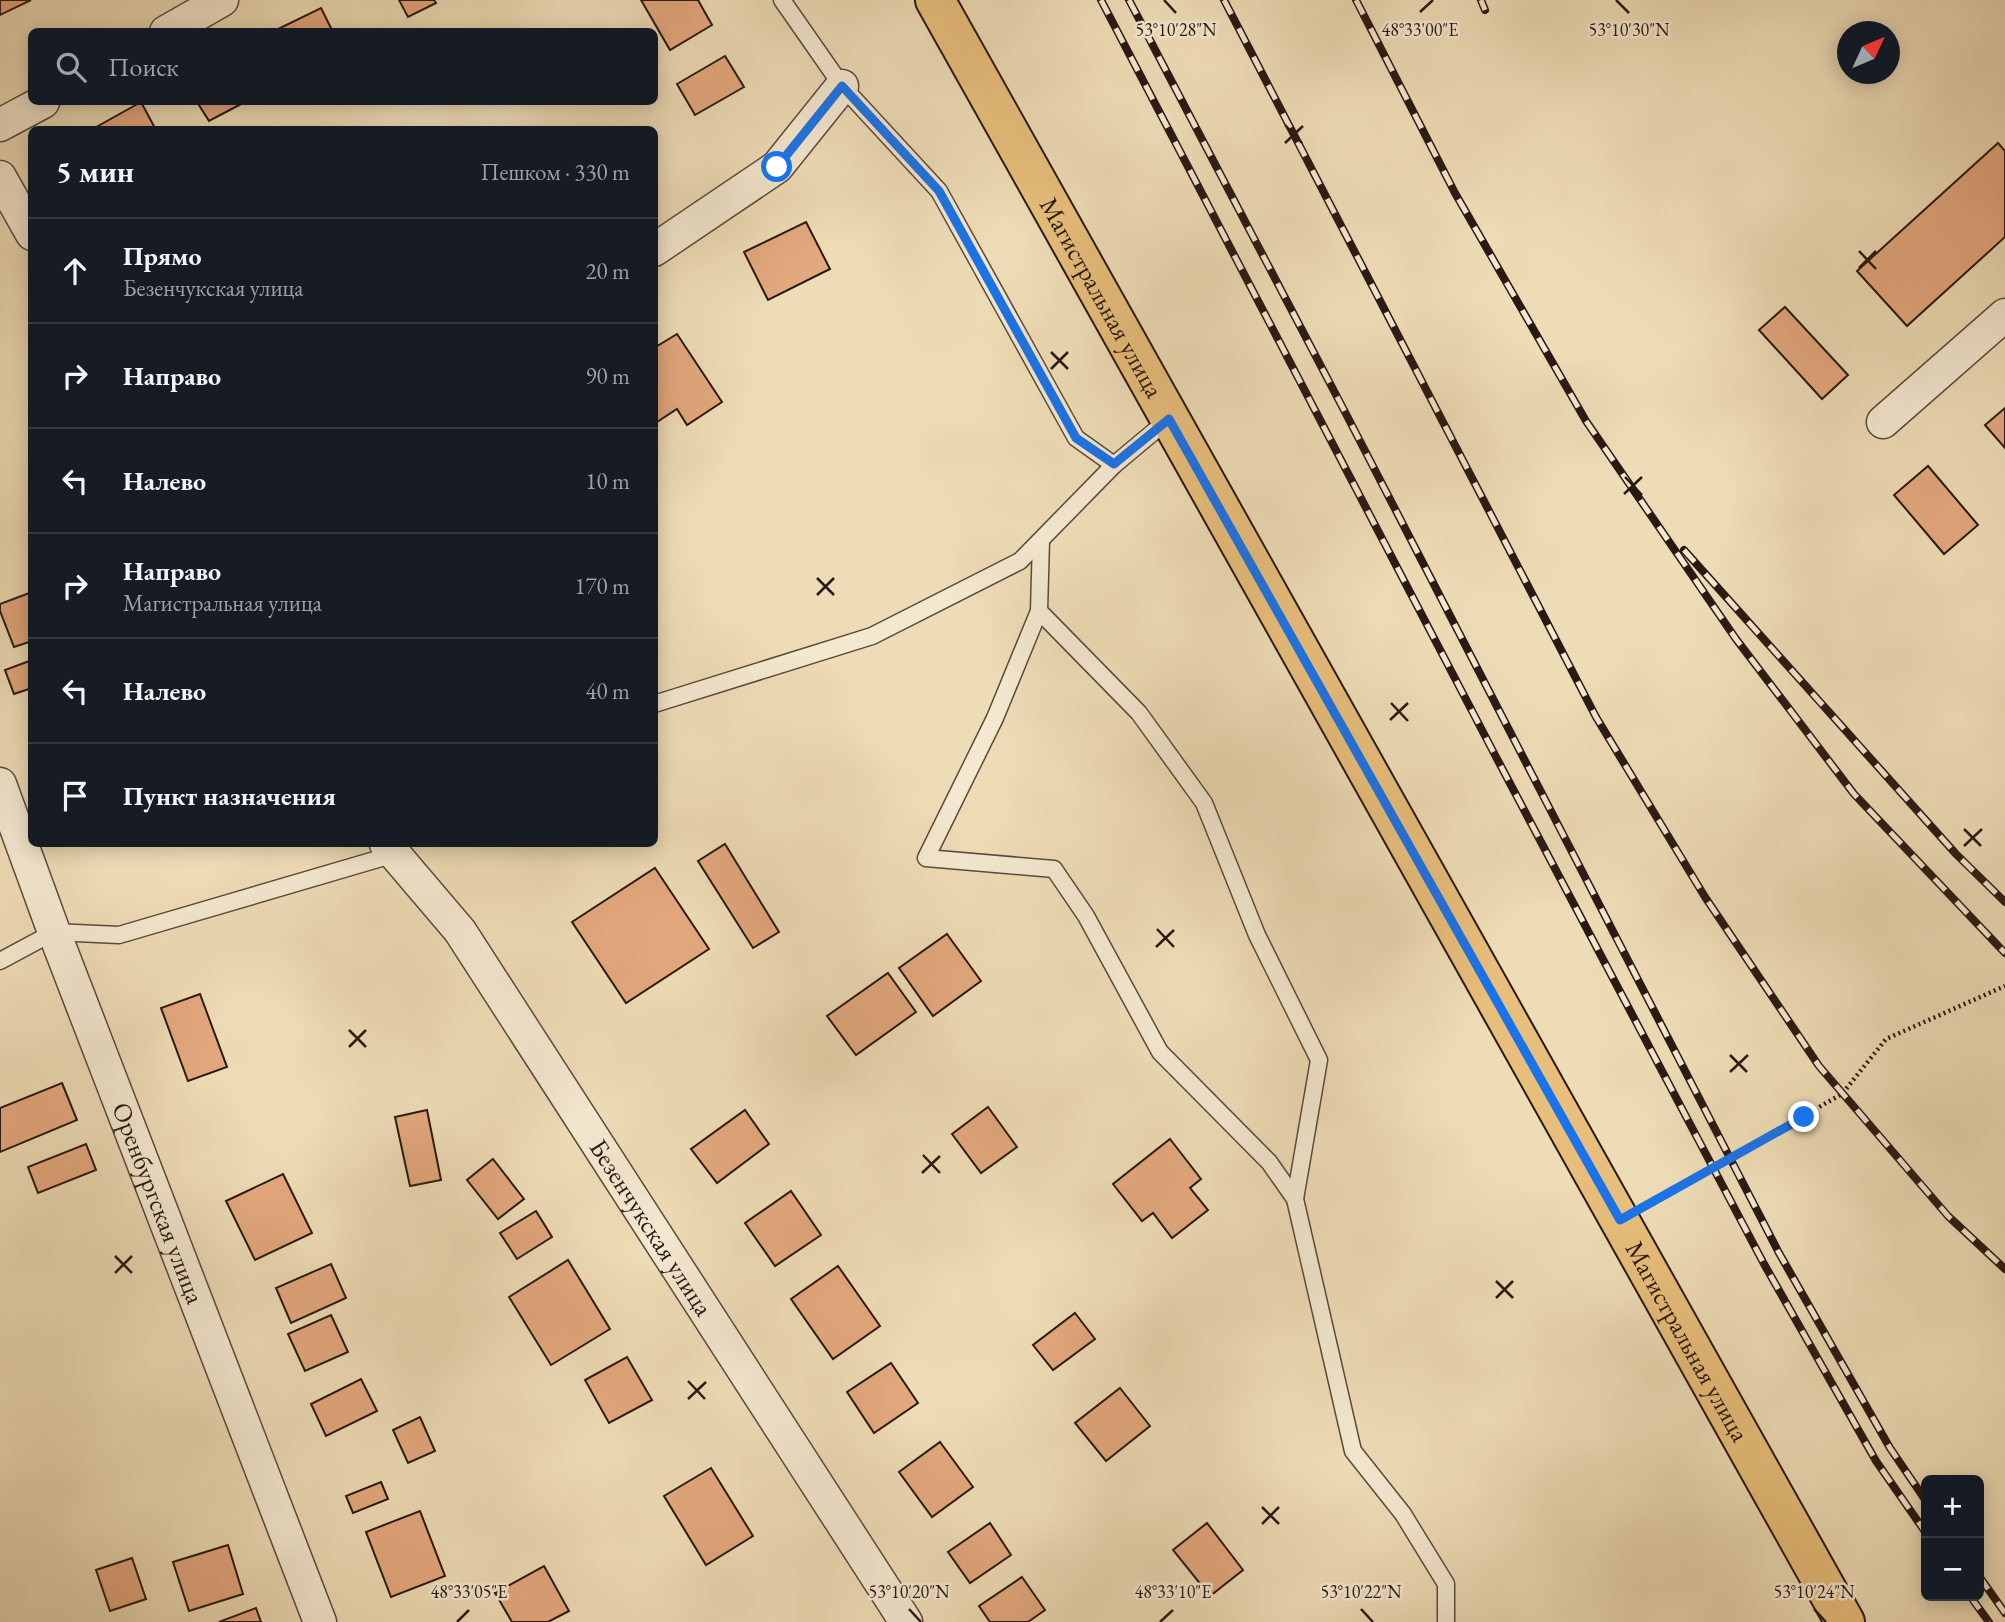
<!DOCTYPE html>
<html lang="ru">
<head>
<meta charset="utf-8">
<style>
	:root { --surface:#171b24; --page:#20242c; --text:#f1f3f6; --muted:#9ea1a6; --line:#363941 }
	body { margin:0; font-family:"EB Garamond",serif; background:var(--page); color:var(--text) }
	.controls { position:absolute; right:21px; bottom:21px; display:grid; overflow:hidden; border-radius:10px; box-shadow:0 4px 18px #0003 }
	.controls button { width:63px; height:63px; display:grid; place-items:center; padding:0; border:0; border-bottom:2px solid var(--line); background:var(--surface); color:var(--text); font:35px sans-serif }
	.compass { position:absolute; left:1837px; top:21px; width:63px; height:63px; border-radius:50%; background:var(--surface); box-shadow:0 4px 18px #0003; rotate:46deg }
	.stop { position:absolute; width:21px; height:21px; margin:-16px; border:5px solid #1a73e8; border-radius:50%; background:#fff }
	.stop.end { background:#1a73e8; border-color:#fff; box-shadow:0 2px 7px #0008 }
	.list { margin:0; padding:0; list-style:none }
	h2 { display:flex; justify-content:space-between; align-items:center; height:91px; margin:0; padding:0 28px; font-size:30px }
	h2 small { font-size:23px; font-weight:400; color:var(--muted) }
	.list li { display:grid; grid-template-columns:46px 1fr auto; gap:21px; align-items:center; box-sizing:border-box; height:105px; padding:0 28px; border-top:2px solid var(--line) }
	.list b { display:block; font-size:26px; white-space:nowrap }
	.list p { margin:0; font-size:23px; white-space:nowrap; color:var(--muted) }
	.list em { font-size:23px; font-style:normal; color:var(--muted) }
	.icon { flex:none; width:38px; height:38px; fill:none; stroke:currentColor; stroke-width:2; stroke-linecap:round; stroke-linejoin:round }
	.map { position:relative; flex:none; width:2005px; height:1622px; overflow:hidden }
	.search { position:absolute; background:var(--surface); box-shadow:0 4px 18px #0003; left:28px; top:28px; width:630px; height:77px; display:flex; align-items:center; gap:18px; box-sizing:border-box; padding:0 24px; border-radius:10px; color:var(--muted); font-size:26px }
	.panel { position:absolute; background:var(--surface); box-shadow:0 4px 18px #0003; left:28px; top:126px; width:630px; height:721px; border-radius:10px }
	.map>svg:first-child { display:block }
</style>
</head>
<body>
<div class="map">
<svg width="2005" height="1622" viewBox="0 0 2005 1622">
	<rect width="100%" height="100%" fill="#eedcb6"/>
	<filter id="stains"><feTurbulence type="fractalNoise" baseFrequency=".00286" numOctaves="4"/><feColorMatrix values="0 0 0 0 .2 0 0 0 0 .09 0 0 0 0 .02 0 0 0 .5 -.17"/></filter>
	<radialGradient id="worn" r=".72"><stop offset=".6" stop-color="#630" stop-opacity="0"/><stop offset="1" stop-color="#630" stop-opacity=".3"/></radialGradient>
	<g fill="#e4a87e" stroke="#291913" stroke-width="2">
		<polygon points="0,0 31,0 0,15"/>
		<polygon points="399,0 434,0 436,3 408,17"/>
		<polygon points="641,0 698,0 712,25 670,50"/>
		<polygon points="321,8 333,32 277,32 276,30"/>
		<polygon points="725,56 744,87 695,115 677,84"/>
		<polygon points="141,102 156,130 91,130"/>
		<polygon points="197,102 245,102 209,121"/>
		<polygon points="1998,143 2005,151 2005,237 1907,326 1857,271"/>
		<polygon points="806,222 830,269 768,300 744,252"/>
		<polygon points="1785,307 1848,375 1822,399 1759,330"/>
		<polygon points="677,334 722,402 687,425 677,409 654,424 654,348"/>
		<polygon points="2005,408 2005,448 1985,425"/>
		<polygon points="1928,466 1978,525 1944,554 1894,495"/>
		<polygon points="32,592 32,641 14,647 0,611 0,604"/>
		<polygon points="32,660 32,688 14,694 5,670"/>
		<polygon points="725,844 779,932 753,948 698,861"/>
		<polygon points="655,868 709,949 626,1003 572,922"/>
		<polygon points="947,934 981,981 933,1016 899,968"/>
		<polygon points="888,973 916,1012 856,1055 827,1016"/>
		<polygon points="200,994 227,1067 188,1081 161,1008"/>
		<polygon points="62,1083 77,1120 0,1152 0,1108"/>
		<polygon points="988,1107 1017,1147 981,1173 952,1134"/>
		<polygon points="427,1110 441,1180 410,1186 395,1117"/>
		<polygon points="745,1110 769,1144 717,1183 691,1149"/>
		<polygon points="1170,1139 1201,1179 1190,1188 1208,1210 1172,1238 1153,1213 1142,1221 1113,1184"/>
		<polygon points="86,1144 96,1170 38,1193 28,1167"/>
		<polygon points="493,1159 524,1199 498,1219 467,1180"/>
		<polygon points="283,1174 312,1233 255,1260 226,1201"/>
		<polygon points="791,1191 821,1235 775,1266 745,1223"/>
		<polygon points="536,1211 552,1237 517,1259 500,1233"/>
		<polygon points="568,1260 610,1329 551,1365 509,1297"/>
		<polygon points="331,1264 346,1298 291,1323 276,1288"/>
		<polygon points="838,1266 880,1326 833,1359 791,1299"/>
		<polygon points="1075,1313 1095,1339 1053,1370 1033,1345"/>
		<polygon points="331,1315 348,1352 305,1371 288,1334"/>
		<polygon points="627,1357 652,1400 609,1423 585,1380"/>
		<polygon points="891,1363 918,1403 874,1433 847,1392"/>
		<polygon points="361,1379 377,1411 326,1436 311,1404"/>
		<polygon points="1120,1388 1150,1426 1106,1461 1075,1423"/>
		<polygon points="420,1417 435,1451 408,1463 393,1430"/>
		<polygon points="940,1442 973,1487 932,1517 899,1472"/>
		<polygon points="711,1468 753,1536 706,1565 664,1496"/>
		<polygon points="381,1482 388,1499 353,1513 346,1496"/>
		<polygon points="420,1511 445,1576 391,1597 366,1532"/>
		<polygon points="990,1523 1011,1555 970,1583 948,1552"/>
		<polygon points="1207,1523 1243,1570 1210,1596 1173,1550"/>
		<polygon points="228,1545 243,1594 189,1611 173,1562"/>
		<polygon points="132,1558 146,1599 110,1611 96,1570"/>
		<polygon points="544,1566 569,1611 548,1622 512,1622 495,1593"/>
		<polygon points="1022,1577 1045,1610 1028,1622 990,1622 979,1606"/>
		<polygon points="256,1608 261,1622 219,1622"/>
	</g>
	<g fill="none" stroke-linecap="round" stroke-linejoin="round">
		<g stroke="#5a4a3c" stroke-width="19">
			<g id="service">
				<polyline points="782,0 842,86 939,191 1076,438 1114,465 1169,419"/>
				<polyline points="1041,540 1039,611 1139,713 1204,803 1257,935 1319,1060 1295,1199 1353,1451 1403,1514 1446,1584 1446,1622"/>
				<polyline points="1039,611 995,718 926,858 1054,869 1086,916 1160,1052 1269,1162 1295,1199"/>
				<polyline points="654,704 872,636 1020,561 1114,465"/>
				<polyline points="0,961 54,932 119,935 395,854"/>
			</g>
		</g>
		<g stroke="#5a4a3c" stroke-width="35">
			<g id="minor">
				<polyline points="166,32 222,0"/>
				<polyline points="0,125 43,102"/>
				<polyline points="0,177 32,234"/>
				<polyline points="654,250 777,167 842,86"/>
				<polyline points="1883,422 2005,315"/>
				<path id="s1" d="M0,784L54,932L320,1622"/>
				<path id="s2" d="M386,844L460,931L906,1622"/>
			</g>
		</g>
		<g stroke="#291913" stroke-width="42">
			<g id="primary">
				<path id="s3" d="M935,0L1845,1622"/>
			</g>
		</g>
		<polyline stroke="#291913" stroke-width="4.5" stroke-dasharray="2 3.5" stroke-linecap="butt" points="1652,1202 1842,1094 1886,1039 2005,986"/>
		<use href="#service" stroke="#f4e8d0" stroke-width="16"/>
		<use href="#minor" stroke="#f4e8d0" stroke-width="32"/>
		<use href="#primary" stroke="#e7be7b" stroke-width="38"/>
		<g stroke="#291913" stroke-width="8">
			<g id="rail">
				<polyline points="1101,0 1495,755 1764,1264 1876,1461 1926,1533"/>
				<polyline points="1129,0 1345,412 1779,1253 1890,1448 1926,1501"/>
				<polyline points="1224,0 1596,717 1705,897 1819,1066 1948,1216 2005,1269"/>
				<polyline points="1356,0 1455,193 1586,421 1736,639 1854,794 2005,953"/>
				<polyline points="1481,0 1485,10"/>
				<polyline points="1684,550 1956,854 2005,902"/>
				<polyline points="1979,1576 2005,1613"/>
				<polyline points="1970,1596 1989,1622"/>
			</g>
		</g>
		<use href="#rail" stroke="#f4e8d0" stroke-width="5" stroke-dasharray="16" stroke-linecap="butt"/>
	</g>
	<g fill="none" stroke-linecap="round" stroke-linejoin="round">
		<polyline stroke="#1a73e8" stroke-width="9" points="777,167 842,86 939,191 1076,438 1114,464 1169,419 1620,1220 1804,1117"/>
	</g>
	<path fill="none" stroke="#291913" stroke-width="2.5" d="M1164,0L1176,13M1616,0L1629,13M1420,12L1433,0M1285,125L1302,143M1285,143L1303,126M1859,251L1876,269M1859,268L1876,251M1051,352L1068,369M1051,369L1068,352M1625,477L1642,495M1624,494L1642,477M817,578L834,595M817,595L834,578M1391,703L1408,721M1390,720L1408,703M1964,829L1981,846M1964,846L1982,829M1157,929L1174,947M1156,947L1174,930M349,1030L366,1047M349,1047L366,1030M1730,1055L1747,1072M1730,1072L1748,1055M923,1155L940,1173M922,1173L940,1156M115,1256L132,1273M115,1273L132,1256M1496,1281L1513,1298M1496,1298L1513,1281M688,1381L705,1399M688,1399L706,1382M1262,1507L1279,1524M1262,1524L1279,1507M909,1609L921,1622M1361,1609L1373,1622M1814,1609L1826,1622M457,1622L469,1610M1160,1622L1173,1610"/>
	<g text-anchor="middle" stroke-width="5" stroke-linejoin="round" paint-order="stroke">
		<g font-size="26" fill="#291913" stroke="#f4e8d0">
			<text dy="9" stroke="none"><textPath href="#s3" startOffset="341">Магистральная улица</textPath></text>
			<text dy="9" stroke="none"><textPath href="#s1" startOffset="448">Оренбургская улица</textPath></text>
			<text dy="9" stroke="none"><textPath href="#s2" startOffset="467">Безенчукская улица</textPath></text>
			<text dy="9" stroke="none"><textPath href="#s3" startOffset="1538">Магистральная улица</textPath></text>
		</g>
	</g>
	<g font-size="18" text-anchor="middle" fill="#291913" stroke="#f4e8d0" stroke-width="5" stroke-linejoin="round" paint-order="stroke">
		<text x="1420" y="36">48°33'00"E</text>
		<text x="1176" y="36">53°10'28"N</text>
		<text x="1629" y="36">53°10'30"N</text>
		<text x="909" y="1598">53°10'20"N</text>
		<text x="1361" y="1598">53°10'22"N</text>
		<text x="1814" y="1598">53°10'24"N</text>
		<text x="469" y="1598">48°33'05"E</text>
		<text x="1173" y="1598">48°33'10"E</text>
	</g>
	<rect width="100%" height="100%" filter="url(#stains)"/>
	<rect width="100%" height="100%" fill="url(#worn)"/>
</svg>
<div class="controls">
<button>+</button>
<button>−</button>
</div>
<svg class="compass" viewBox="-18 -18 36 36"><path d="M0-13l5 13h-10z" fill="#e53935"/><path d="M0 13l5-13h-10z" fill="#9ea1a6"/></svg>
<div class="stop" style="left:777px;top:167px"></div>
<div class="stop end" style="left:1804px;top:1117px"></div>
<div class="search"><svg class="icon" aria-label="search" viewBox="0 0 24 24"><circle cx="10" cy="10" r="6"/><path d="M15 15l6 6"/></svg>Поиск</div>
<section class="panel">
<h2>5 мин<small>Пешком · 330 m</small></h2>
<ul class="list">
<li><svg class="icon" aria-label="ahead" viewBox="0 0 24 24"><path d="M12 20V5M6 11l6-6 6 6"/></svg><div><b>Прямо</b><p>Безенчукская улица</p></div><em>20 m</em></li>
<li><svg class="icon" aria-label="right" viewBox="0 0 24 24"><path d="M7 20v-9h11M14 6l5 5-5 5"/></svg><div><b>Направо</b></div><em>90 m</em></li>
<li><svg class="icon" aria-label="left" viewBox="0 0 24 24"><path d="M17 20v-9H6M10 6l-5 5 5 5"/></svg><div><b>Налево</b></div><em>10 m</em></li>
<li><svg class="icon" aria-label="right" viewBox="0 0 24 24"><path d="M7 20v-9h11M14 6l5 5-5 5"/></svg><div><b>Направо</b><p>Магистральная улица</p></div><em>170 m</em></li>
<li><svg class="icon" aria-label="left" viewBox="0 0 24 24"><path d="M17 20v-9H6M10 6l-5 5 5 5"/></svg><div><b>Налево</b></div><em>40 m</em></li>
<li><svg class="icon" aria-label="arrive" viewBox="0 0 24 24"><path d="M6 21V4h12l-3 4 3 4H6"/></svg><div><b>Пункт назначения</b></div></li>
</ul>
</section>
</div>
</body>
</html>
